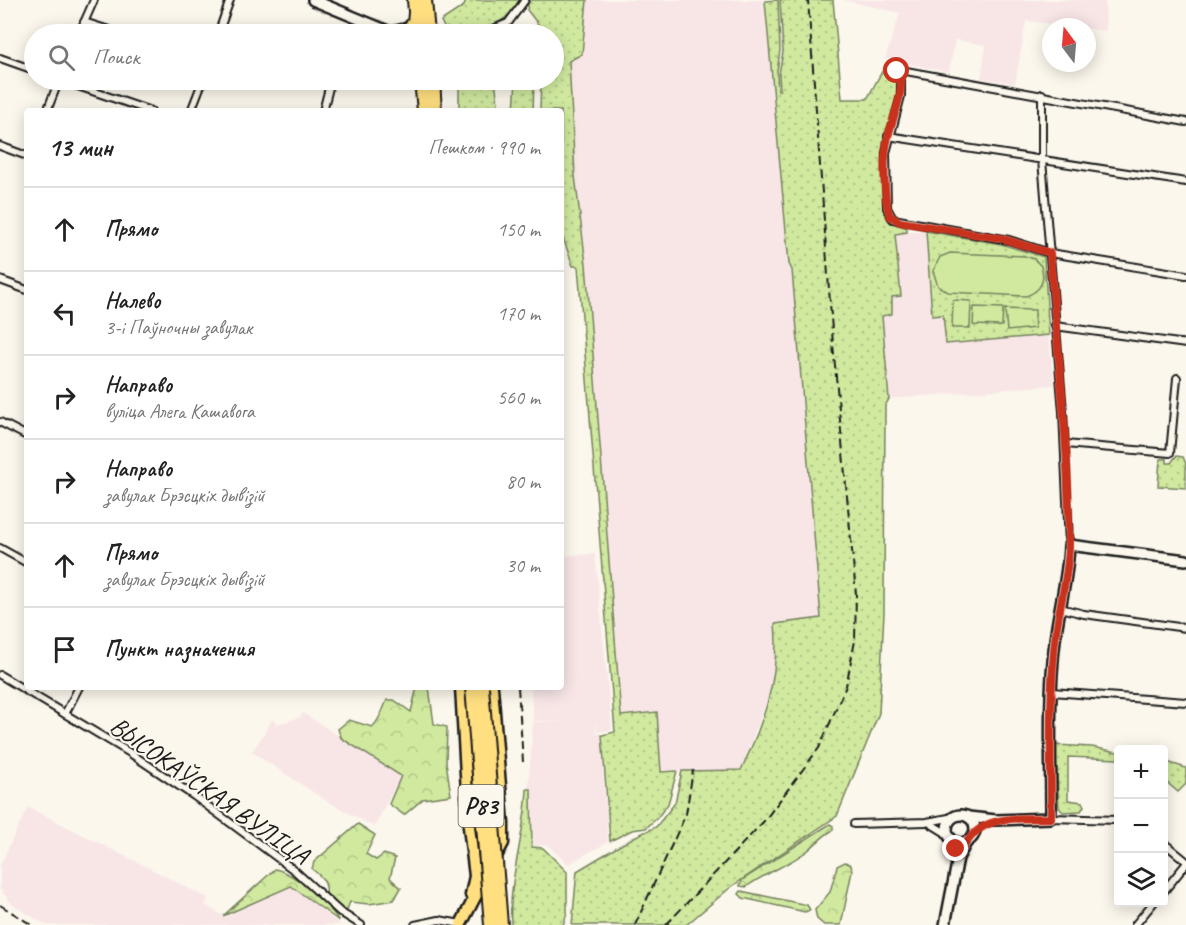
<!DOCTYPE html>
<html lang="ru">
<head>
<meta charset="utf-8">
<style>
	:root { --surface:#fff; --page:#f2f2f2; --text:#222; --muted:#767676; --line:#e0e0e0 }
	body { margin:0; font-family:Caveat,sans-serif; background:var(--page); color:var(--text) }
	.controls { position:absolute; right:18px; bottom:18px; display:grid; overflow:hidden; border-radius:6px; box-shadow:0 3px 15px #0003 }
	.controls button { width:54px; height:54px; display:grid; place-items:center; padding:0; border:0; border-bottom:2px solid var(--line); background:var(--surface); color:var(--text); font:30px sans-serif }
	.compass { position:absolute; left:1042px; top:18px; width:54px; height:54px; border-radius:50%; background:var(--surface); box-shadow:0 3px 15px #0003; rotate:344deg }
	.stop { position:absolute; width:18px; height:18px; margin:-14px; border:4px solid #c8321e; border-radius:50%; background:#fff }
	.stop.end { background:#c8321e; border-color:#fff; box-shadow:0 2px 6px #0008 }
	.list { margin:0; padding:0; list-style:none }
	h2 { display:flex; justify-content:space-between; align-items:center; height:78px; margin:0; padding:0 24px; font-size:26px }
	h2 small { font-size:20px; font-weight:400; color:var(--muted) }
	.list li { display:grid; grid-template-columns:39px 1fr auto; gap:18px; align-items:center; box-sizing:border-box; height:84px; padding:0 24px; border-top:2px solid var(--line) }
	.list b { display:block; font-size:22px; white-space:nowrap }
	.list p { margin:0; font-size:20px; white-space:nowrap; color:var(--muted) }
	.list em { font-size:20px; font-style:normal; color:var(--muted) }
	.icon { flex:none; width:33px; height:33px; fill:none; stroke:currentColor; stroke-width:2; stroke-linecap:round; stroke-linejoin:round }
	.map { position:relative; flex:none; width:1186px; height:925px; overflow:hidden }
	.search { position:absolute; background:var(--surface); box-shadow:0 3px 15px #0003; left:24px; top:24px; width:540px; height:66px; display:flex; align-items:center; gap:15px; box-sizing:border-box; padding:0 21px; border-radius:33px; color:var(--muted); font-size:22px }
	.panel { position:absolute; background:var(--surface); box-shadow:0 3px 15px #0003; left:24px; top:108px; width:540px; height:582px; border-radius:6px }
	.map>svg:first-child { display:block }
</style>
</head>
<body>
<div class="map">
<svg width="1186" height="925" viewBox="0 0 1186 925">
	<defs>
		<pattern id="grass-dots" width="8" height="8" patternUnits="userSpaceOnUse" patternTransform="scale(1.5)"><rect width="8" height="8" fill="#d0e99f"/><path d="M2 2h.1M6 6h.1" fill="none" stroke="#b2c788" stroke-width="1.8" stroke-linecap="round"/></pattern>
		<pattern id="forest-crowns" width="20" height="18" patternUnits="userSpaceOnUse" patternTransform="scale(1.5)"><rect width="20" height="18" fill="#d0e99f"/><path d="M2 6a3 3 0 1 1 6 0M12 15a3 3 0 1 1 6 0" fill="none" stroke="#b2c788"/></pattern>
		<pattern id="park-tufts" width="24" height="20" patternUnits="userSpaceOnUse" patternTransform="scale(1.5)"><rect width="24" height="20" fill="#d0e99f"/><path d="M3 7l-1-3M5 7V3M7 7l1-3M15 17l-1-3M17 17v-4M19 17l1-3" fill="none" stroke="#b2c788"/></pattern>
	</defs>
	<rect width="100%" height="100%" fill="#fbf7ec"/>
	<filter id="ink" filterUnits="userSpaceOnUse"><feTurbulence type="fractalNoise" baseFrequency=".0167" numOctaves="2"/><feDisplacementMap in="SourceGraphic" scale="12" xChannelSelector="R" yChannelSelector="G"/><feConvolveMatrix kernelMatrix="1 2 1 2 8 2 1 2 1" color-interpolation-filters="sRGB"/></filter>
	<g filter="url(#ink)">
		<g fill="#f8e6e7">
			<polygon points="587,0 774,0 765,2 789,264 792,270 821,619 775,623 778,655 769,695 741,770 661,772 657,712 622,716 586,264 575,176 569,88 569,61 582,54"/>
			<polygon points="843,0 1105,0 1106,31 1026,21 1015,84 981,78 986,45 955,40 949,72 885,59 900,13"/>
			<polygon points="926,231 932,315 943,315 946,344 1049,335 1054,385 889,399 882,315 892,314 891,297 901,296 895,233"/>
			<polygon points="595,554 612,730 597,732 595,722 596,733 601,734 608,842 568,864 547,845 534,846 531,788 528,788 533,722 565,722 533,721 531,687 561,687 561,556"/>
			<polygon points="303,713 401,776 374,827 325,800 252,752 273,719 277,724 301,717"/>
			<polygon points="28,807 208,898 205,905 225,917 291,886 341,925 46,925 13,905 0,889 0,865"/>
		</g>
		<g fill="url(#grass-dots)" stroke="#76825e" stroke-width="1.5">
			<path d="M466,0H520C504,28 478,34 447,34L441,21L464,6Z"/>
			<polygon points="529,0 587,0 582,54 569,61 575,176 586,264 621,716 657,712 661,772 677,771 668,804 657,818 646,828 632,830 610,841 602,735 615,732 578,266 573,266 561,232 561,111 540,111 541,80 554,80 554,34 541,34 538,24 527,10"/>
			<path d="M778,0L780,50L777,72L778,90H780L779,74L783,52L780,0H833L842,99H867L885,66L892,69L899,87L898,95L883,142V205L888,220L907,228V232L895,234L901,296L892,297V314L882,316L889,399L885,406L884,612L879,713L837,816L731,887L686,925H572L577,871L634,837L656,827L675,803L682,771L741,770C764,723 780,675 775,624L821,618L792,270L789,264L765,1Z"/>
			<polygon points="459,80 495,80 499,111 459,111"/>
			<polygon points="516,80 534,80 533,111 514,111"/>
			<polygon points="926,231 1001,244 1044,257 1049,335 946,344 943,315 932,316"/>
			<polygon points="1176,456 1183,457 1186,464 1186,488 1158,486 1160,459 1167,459 1167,463 1171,463"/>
			<polygon points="1055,745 1092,747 1118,752 1118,759 1068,757 1068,800 1082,802 1084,806 1081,811 1063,812 1059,808"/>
			<polygon points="1164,761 1186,768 1186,784 1178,792 1164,780"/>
			<path d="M527,789H531L532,847L543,848L567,872V913L563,925H511C508,880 525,835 527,789Z"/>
		</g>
		<g fill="url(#forest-crowns)" stroke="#76825e" stroke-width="1.5">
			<path d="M417,687H429L434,724L447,727L446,762L451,795L423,799L404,815L389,804L401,776L341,738L338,729L349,720L372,727C379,722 383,709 387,700H394L411,712Z"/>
			<path d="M358,824L375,835L366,854L376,860L384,854L395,858L390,878L401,888L394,900L369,904L350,902L346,912L326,896C328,882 322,877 312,869L314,862Z"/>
			<path d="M830,824L833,826V830C822,836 816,844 807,851C789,865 765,873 746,887L740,886L742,880Z"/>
			<polygon points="845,862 851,865 852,871 841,925 824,925 817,919 815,910 830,892 837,866"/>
			<path d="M275,869C295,873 328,903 339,921L291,886L223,916Z"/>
			<polygon points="741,891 807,905 810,910 805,912 743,898 739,894"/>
		</g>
		<polygon fill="url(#park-tufts)" stroke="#76825e" stroke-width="1.5" points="1005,309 1035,310 1035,328 1007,331"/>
		<g fill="#d0e99f" stroke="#76825e" stroke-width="1.5">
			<path d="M950,253L1025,256L1034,259L1041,266C1046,281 1040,291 1026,296L948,292L938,286L933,271L940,257Z"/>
			<polygon points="953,300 971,301 970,328 952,328"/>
			<polygon points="974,307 1003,308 1002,326 973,325"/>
		</g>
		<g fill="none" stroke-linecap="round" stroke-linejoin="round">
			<g stroke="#1c1c1c" stroke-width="10">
				<g id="street">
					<polyline points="84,22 122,34"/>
					<polyline points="79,34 94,0"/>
					<polyline points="218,34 230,0"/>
					<polyline points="481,34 508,23 525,0"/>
					<polyline points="0,58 34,70"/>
					<polyline points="901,78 901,96 886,153 887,208 893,219 1009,240 1050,253 1186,275"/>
					<polyline points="901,78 896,72 902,68 906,71 1186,122"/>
					<polyline points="60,80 151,111"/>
					<polyline points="1042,94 1042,160 1063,412 1069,545"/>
					<polyline points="47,111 59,80"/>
					<polyline points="191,111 203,80"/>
					<polyline points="323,111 331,80"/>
					<polyline points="888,136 1186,182"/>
					<polyline points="0,146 27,156"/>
					<polyline points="0,280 27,290"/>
					<polyline points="1055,326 1186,344"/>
					<polyline points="0,422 27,436"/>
					<polyline points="1065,444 1170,453 1177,378"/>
					<polyline points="0,548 27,563"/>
					<polyline points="1060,608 1084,614 1186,628"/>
					<polyline points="0,675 130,753 194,796 294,870 340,912 361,925"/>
					<polyline points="1052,692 1186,702"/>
					<polyline points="65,714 79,687"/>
					<polyline points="1051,818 1118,820"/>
					<polyline points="928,822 949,835"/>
					<polyline points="854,824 927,822 954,817"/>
					<polyline points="1164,843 1186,861"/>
					<polyline points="1164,891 1186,864"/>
					<polyline points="415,925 439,920 461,924"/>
					<polyline points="1135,925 1154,902"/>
				</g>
			</g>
			<g stroke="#1c1c1c" stroke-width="14">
				<g id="secondary">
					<polyline points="313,0 395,34"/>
					<circle cx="961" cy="829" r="14"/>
					<path d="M968,817L996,820L1051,818C1051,759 1048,699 1055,640C1059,608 1068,577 1069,545L1186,560"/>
					<polyline points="945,925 958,858 967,841"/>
				</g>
			</g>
			<g stroke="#1c1c1c" stroke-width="15">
				<g id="primary">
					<polyline points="461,687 469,827 475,876 471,895"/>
					<polyline points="492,687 503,823 503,843 494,860"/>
					<polyline points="461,924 487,874"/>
				</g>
			</g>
			<g stroke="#1c1c1c" stroke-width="16">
				<g id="highway">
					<polyline points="414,0 417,34"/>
					<polyline points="425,0 428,34"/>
					<polyline points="392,33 408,29 414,23 415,13"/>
					<polyline points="421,80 424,111"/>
					<polyline points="433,80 435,111"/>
				</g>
			</g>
			<use href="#street" stroke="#fbf7ec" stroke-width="6"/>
			<use href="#secondary" stroke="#fbf7ec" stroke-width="9"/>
			<use href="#primary" stroke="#ffdf80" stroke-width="10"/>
			<use href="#highway" stroke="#ffdf80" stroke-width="12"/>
			<g stroke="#1c1c1c" stroke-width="2" stroke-dasharray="9 4.5" stroke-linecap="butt">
				<polyline points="518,687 523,762"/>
				<polyline points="0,905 32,925"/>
				<polyline points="635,925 686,814 693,770"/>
				<polyline points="666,925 765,820 819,748 846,686 855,641 856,594 833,344 808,0"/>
			</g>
			<g stroke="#1c1c1c" stroke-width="16" stroke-linecap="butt">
				<g id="highway-bridge">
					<polyline points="472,687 491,925"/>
					<polyline points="482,687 501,925"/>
				</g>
			</g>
			<use href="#highway-bridge" stroke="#ffdf80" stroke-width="12"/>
		</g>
	</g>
	<g fill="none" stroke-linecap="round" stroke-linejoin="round" filter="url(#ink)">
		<path stroke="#c8321e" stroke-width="8" d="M897,71V76L901,78C902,99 893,116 888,137C883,156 883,198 890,216L900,222L1000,238L1050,253C1057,351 1070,449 1069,547C1068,579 1058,610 1055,641C1049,700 1051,759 1051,818C1009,819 977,813 958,858L956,849"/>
	</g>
	<g text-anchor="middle" stroke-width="4.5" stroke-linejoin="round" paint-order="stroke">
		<rect fill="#fbf7ec" stroke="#5f5e5a" stroke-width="1.5" x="458.5" y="785" width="45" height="42" rx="4.5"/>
		<g font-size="24" font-weight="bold" fill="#1c1c1c">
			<text x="481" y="814">Р83</text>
		</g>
		<g font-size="26" fill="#1c1c1c" stroke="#fbf7ec">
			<text transform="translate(210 790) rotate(35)" y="9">ВЫСОКАЎСКАЯ ВУЛІЦА</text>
		</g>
	</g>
</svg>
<div class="controls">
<button>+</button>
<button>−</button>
<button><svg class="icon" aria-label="layers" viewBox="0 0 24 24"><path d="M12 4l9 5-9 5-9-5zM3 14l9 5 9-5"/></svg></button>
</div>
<svg class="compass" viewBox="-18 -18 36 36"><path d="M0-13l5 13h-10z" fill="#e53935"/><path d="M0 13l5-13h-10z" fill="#767676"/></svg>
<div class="stop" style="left:897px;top:71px"></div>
<div class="stop end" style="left:956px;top:849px"></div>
<div class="search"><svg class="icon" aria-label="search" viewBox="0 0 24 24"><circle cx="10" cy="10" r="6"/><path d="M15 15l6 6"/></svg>Поиск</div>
<section class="panel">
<h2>13 мин<small>Пешком · 990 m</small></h2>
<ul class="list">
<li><svg class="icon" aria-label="ahead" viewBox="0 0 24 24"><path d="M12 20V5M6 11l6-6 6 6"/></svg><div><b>Прямо</b></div><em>150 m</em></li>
<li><svg class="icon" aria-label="left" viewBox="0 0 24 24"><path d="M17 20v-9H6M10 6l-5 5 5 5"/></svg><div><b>Налево</b><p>3-і Паўночны завулак</p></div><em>170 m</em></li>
<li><svg class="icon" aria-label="right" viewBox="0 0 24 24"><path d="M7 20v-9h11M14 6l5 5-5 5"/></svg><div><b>Направо</b><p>вуліца Алега Кашавога</p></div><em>560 m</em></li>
<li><svg class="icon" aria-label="right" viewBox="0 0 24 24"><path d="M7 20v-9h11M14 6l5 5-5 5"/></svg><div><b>Направо</b><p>завулак Брэсцкіх дывізій</p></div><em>80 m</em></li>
<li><svg class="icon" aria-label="ahead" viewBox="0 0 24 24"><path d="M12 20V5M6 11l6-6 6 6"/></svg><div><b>Прямо</b><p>завулак Брэсцкіх дывізій</p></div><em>30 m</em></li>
<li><svg class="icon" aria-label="arrive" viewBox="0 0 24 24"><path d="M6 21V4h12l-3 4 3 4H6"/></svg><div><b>Пункт назначения</b></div></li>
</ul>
</section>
</div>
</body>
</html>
